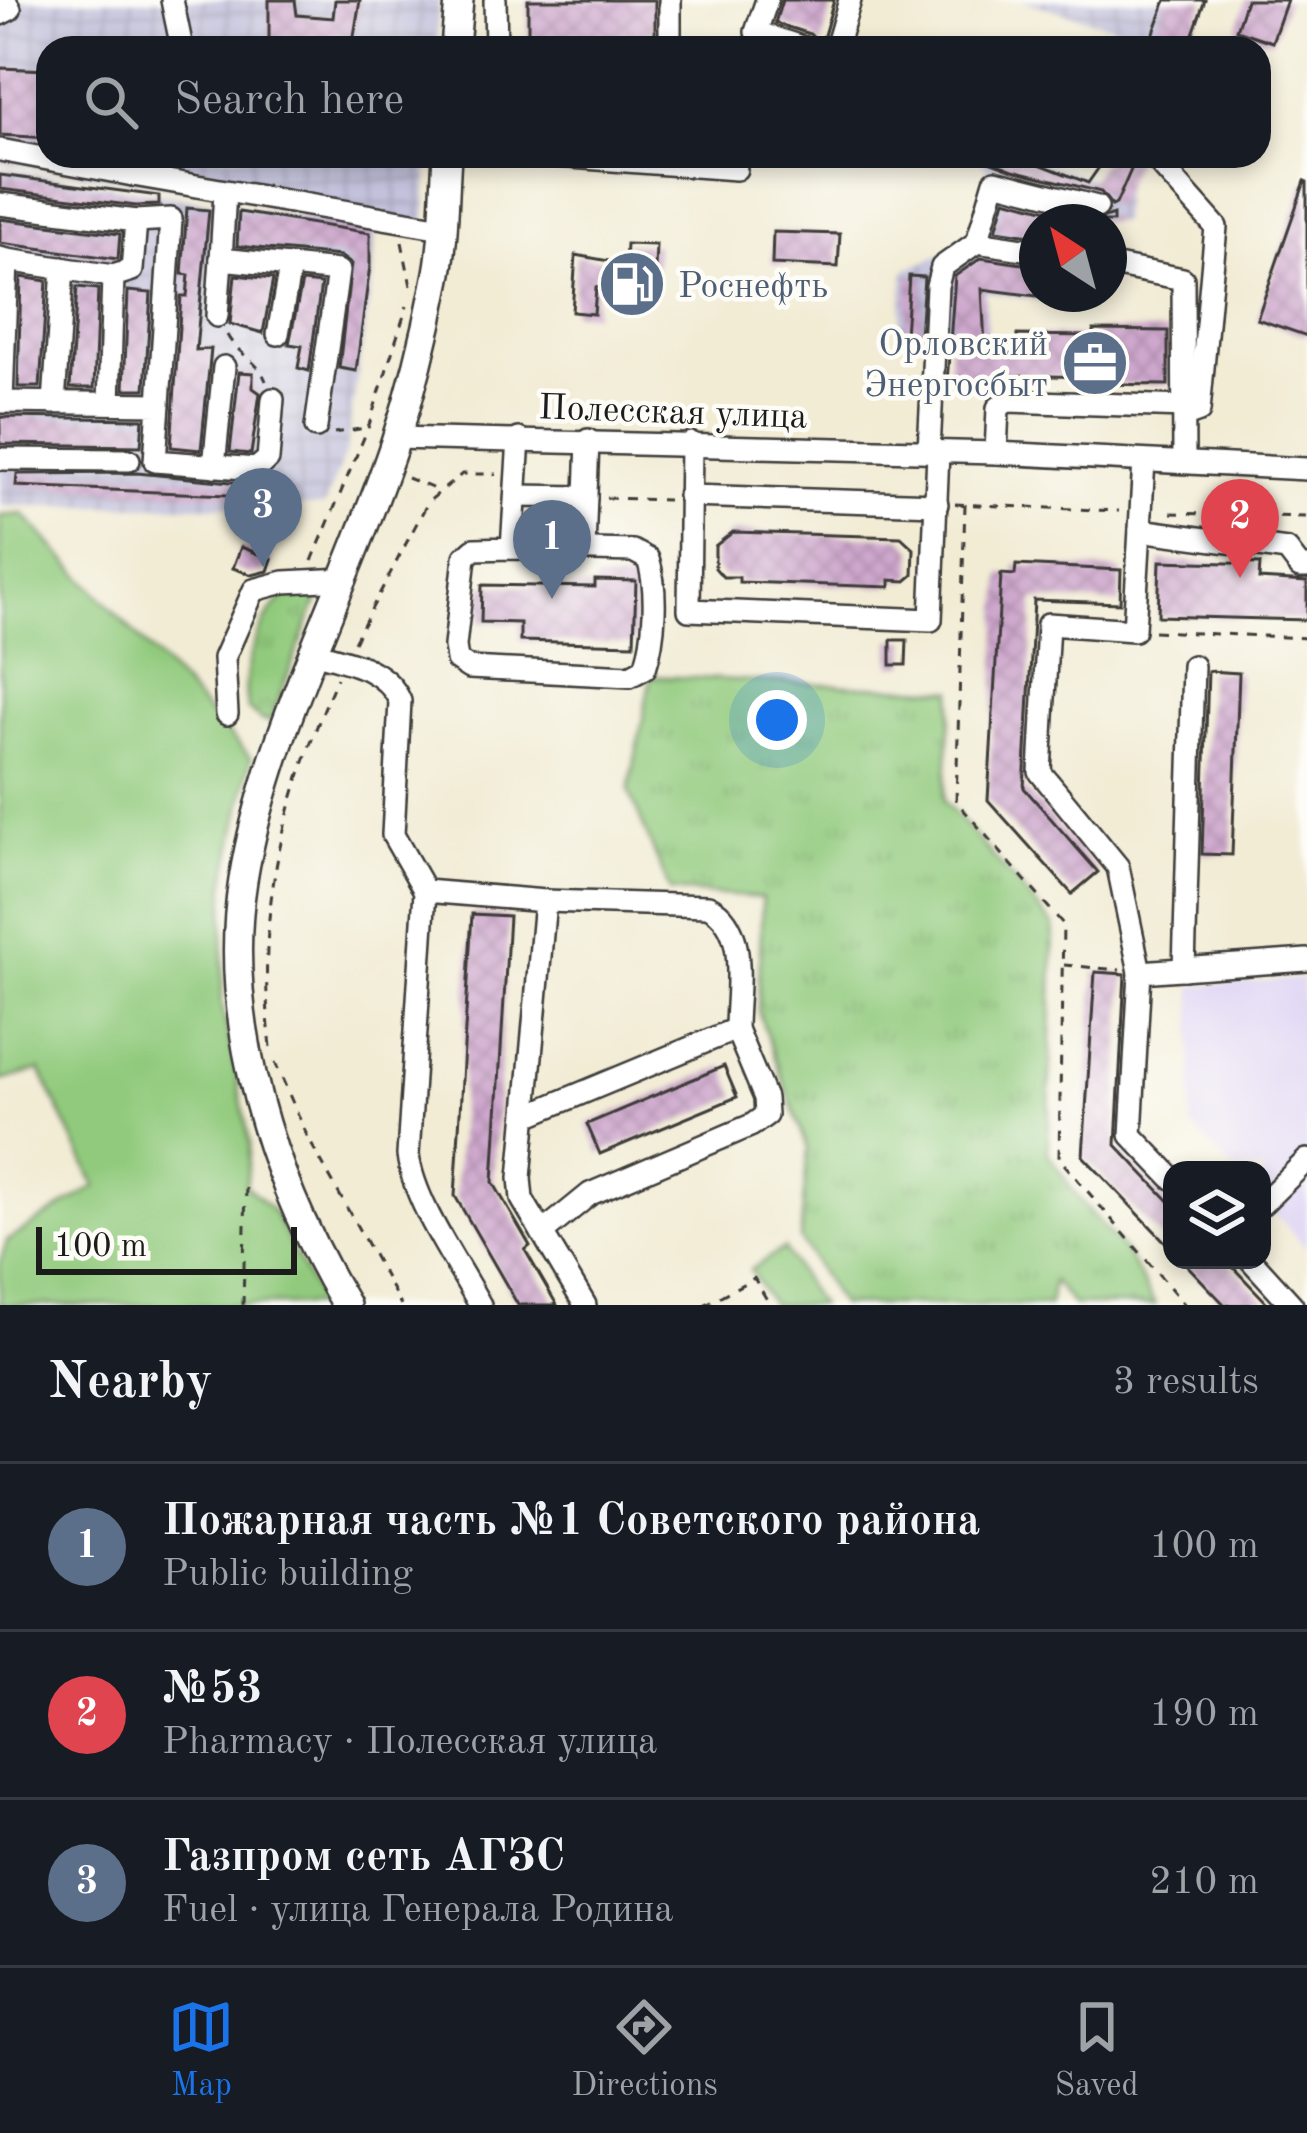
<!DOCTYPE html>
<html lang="en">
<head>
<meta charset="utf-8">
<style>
	:root { --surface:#171b24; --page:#242831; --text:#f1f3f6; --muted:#9ea1a6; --line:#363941; --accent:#1a73e8 }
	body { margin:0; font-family:"Old Standard TT",serif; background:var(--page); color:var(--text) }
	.controls { position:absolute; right:36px; bottom:36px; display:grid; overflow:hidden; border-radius:24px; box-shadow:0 6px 18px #0003 }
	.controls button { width:108px; height:108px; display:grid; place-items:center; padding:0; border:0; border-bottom:3px solid var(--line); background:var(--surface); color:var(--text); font:60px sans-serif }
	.compass { position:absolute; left:1019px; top:204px; width:108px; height:108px; border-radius:50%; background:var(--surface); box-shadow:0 6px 18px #0003; rotate:324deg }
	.scale { position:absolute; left:36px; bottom:30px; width:261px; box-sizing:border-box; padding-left:12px; border:6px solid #1c1c1c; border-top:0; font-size:33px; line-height:42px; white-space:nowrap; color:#1c1c1c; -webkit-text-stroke:9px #fdfcf7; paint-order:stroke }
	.you { position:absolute; left:777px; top:720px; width:42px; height:42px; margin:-30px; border:9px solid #fff; border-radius:50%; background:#1a73e8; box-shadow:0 0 0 18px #1a73e833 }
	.badge { display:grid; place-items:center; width:78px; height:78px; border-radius:50%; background:var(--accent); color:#fff; font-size:39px; font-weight:700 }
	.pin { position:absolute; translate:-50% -99px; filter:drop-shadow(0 3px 6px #0008) }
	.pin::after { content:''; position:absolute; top:63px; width:42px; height:36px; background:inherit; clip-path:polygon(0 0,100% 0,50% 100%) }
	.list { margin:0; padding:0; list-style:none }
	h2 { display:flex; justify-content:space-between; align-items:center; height:156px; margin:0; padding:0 48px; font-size:51px }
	h2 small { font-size:39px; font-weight:400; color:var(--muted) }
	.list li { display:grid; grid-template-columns:78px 1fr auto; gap:36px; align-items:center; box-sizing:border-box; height:168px; padding:0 48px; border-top:3px solid var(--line) }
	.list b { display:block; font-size:45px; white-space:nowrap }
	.list p { margin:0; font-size:39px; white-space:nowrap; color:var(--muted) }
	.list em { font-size:39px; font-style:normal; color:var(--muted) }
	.icon { flex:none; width:66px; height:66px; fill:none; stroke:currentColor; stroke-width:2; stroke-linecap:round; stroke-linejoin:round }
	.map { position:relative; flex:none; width:1307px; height:1305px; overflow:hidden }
	.search { position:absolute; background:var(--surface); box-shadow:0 6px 18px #0003; left:36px; right:36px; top:36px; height:132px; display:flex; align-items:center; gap:30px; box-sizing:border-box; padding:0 42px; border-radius:36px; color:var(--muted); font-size:45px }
	.sheet { height:660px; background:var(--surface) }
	nav { display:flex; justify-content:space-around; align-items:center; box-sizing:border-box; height:168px; border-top:3px solid var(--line); background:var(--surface); font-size:33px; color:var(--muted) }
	nav a { display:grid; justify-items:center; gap:6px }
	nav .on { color:var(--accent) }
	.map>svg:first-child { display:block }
</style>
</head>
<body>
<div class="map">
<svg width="1307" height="1305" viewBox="0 0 1307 1305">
	<defs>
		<pattern id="industrial-grid" width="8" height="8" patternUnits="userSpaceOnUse" patternTransform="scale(3)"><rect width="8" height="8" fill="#c3c1db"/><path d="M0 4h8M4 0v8" fill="none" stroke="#a7a5bb"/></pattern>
		<pattern id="grass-tufts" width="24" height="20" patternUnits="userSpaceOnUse" patternTransform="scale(3)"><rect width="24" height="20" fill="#91ca7d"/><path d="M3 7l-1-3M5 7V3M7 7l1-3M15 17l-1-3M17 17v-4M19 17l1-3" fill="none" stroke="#7cad6b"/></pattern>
		<pattern id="building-cross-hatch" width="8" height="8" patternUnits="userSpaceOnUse" patternTransform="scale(3)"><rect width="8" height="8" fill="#cea7cd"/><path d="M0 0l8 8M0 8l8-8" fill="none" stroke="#b08faf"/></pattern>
	</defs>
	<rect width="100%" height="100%" fill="#fdfcf7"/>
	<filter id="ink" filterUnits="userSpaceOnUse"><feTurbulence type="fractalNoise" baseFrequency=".00833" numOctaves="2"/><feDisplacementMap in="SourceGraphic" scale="24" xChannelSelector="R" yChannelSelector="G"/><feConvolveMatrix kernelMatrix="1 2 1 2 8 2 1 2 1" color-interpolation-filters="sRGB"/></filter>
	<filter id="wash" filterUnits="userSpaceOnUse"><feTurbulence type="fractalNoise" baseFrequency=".004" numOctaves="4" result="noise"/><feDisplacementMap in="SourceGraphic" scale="48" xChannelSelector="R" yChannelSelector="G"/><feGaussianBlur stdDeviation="2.7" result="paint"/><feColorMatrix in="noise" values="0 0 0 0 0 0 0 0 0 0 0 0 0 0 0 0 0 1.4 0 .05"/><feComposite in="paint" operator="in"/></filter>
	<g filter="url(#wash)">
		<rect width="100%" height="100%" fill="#f2ecd5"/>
		<polygon fill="#dfd5f5" points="1302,979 1303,1015 1307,1016 1307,1249 1262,1199 1262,1170 1234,1170 1191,1126 1193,986"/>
		<g fill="url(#industrial-grid)">
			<polygon points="0,0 439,0 436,48 48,48 48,156 429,156 425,223 0,163"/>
			<polygon points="1021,0 1205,0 1188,48"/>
			<polygon points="979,156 1025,156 1123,190 1121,222 1037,222 1037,294 1090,294 1087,308 985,292 987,340 899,339 905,270 967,243 990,175"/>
			<polygon points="0,167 376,229 374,269 346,451 324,506 0,506"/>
		</g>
		<g fill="url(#grass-tufts)" stroke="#56734c" stroke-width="3">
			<path d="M296,588L315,595L317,601L270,721L262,720L248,709C237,674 263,605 296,588Z"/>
			<polygon points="651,676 953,690 944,801 1054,926 1048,1153 1077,1196 1128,1256 1155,1305 1073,1305 1053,1281 1049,1305 840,1305 800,1239 808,1149 758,1011 762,898 670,891 629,791"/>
		</g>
		<g fill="#91ca7d" stroke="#56734c" stroke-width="3">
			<polygon points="23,514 251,758 225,884 222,1004 250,1144 246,1186 273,1211 321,1305 0,1305 0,1262 7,1241 96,1186 40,1070 0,1081 0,516"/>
			<polygon points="784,1248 784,1249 819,1305 772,1305 750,1270"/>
		</g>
		<g id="blocks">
			<g fill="url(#building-cross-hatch)">
				<polygon points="269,0 295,0 297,15 333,18 335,0 360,0 352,48 304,48 301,44 269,41"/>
				<polygon points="528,0 655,0 655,42 528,39"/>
				<polygon points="782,0 834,0 821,46 810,34 775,23"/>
				<polygon points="1166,0 1205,0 1188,48 1152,38"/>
				<polygon points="1246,0 1287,0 1272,42 1236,30"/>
				<polygon points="0,68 48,70 48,138 0,135"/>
				<polygon points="1019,156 1088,183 1107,156 1137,156 1116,204 1112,206 1101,192 1013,170 979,157"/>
				<polygon points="0,175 159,196 159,205 136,206 0,189"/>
				<polygon points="1305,181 1307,182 1307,336 1257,319"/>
				<polygon points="1005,199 1093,222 1113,215 1113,222 1037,222 1037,236 996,230"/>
				<polygon points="187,208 209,210 196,350 211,349 201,450 171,447 181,296 187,296 189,275 182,274"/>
				<polygon points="239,212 370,233 370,266 356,371 339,368 351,264 340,256 237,246"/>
				<polygon points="0,219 120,234 118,259 0,243"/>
				<polygon points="773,232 840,234 838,267 772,264"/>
				<polygon points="626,244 656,245 655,269 646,269 645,291 596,287 594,314 572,312 576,255 625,264"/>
				<polygon points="981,258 1037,266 1037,296 982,289 985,345 1017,346 1017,335 1094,336 1094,330 1168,331 1168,385 1092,384 1092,377 1004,375 1004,383 947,382 955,276"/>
				<polygon points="235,275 273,279 263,333 230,324"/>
				<polygon points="909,276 924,277 920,336 905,336"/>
				<polygon points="21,277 47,281 40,387 18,387"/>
				<polygon points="302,282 321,284 309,371 298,368 302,346 289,344"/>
				<polygon points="77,287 98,289 94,388 70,388"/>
				<polygon points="128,291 151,293 145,389 124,389"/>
				<polygon points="239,372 253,373 253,388 260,393 251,454 230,452"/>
				<polygon points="0,417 143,419 141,446 0,444"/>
				<polygon points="137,473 252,484 251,496 16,486 17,474"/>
				<polygon points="733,532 901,537 914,549 913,575 906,581 890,580 890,587 739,582 739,577 723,577 715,568 715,546"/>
				<polygon points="241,547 272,559 268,571 252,575 233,568"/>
				<polygon points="1160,561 1260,564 1259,579 1307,582 1307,620 1158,616"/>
				<polygon points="1016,565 1121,570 1120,603 1034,600 1024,788 1098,872 1072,894 988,800 1001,574 1015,575"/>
				<polygon points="595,580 636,581 634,644 520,641 520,623 481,622 482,585 595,587"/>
				<polygon points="891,640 907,640 906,665 891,665"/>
				<polygon points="1208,671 1239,673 1232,855 1202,854"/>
				<polygon points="472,914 509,916 493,1182 530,1246 525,1250 557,1305 518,1305 455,1196"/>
				<polygon points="1095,972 1125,974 1116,1145 1172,1204 1172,1249 1083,1156"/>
				<polygon points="724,1066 737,1097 600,1154 587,1124"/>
				<polygon points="1182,1260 1226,1260 1269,1305 1225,1305"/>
			</g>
		</g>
	</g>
	<g filter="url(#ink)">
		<use href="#blocks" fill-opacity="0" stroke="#3c3b38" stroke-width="3"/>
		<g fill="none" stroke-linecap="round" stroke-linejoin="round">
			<g stroke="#3c3b38" stroke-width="26">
				<g id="minor">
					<polyline points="172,0 182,48"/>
					<polyline points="495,0 496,48"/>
					<polyline points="767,0 756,32 804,48"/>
					<polyline points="0,14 10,9 5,0"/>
					<polyline points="670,48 670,0"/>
					<polyline points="836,48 850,0"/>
					<polyline points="0,150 133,175"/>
					<polyline points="136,156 133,175 442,228"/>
					<polyline points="557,156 736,169"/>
					<polyline points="1160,164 1216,227 1199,411 1185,416"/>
					<polyline points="0,204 136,221 132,270 113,276"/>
					<polyline points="136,221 171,219 159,404"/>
					<polyline points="977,242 995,181 1097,207"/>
					<polyline points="0,258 7,260 2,402 159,404 155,461 256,469 268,459 273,399"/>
					<polyline points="221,259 225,192"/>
					<polyline points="7,260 113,276 109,403"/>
					<polyline points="1112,265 1183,279 1184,462"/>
					<polyline points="217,316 221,259 338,271 316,427"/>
					<polyline points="278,334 290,267"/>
					<polyline points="54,403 63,268"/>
					<polyline points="396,438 996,453 1307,469"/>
					<polyline points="691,443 689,610 931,620 938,452"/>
					<polyline points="929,451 937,286 942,267 977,242 1037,251"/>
					<polyline points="996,453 998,408 1007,401 1185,407"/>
					<polyline points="0,459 129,460"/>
					<polyline points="1144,461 1134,630 1048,624 1040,772 1118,867 1140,972 1131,1135 1172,1178"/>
					<polyline points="214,466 224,367"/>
					<polyline points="516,496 586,497"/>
					<polyline points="689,496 937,504"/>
					<polyline points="1140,530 1287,550 1300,567 1307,567"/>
					<path d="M512,548L633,551L648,559C658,589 655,638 645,668L630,676L469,668L457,660L455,646L465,557L474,549L512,548L519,439"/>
					<polyline points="584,550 588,440"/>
					<path d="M316,653C348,662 386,668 400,701L393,835L425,891L408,1155C414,1203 457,1262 480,1305"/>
					<polyline points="227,714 224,658 254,590 284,582 346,579"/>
					<polyline points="425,891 545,901 520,1178 522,1199 585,1305"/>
					<path d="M545,901L708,906C750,927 736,988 736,1029"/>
					<polyline points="1184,969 1193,666"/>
					<polyline points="1140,972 1307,960"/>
					<polyline points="529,1115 736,1029 765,1098 766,1115 752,1125 590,1194 542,1233"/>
					<polyline points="1262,1204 1307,1160"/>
					<polyline points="1251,1260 1292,1305"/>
				</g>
			</g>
			<g stroke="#3c3b38" stroke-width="32">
				<g id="major">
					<polyline points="455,48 459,0"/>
					<path d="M346,1305C273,1183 220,1023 243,880C267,732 348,584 395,442C412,391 426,335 436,283C445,242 444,198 447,156"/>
				</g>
			</g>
			<g stroke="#3c3b38" stroke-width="3" stroke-dasharray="9 9" stroke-linecap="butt">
				<polyline points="402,242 411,286"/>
				<path d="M227,335C237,354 258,360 266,381"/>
				<polyline points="334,433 366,428"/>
				<polyline points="407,478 437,490"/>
				<polyline points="606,498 668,500"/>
				<polyline points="955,504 1119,511"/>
				<polyline points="965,504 956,801 1063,924 1059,1158 1185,1305"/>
				<polyline points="1171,513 1307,517"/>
				<polyline points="312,561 368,428 407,306"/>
				<polyline points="1154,631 1307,638"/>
				<polyline points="354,642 428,502 462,474 496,474"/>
				<polyline points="1064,965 1120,970"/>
				<path d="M271,1047C255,912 283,801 337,678"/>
				<polyline points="275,1062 308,1138 401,1305"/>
				<polyline points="243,1305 246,1186"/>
				<polyline points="704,1305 754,1278 770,1305"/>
			</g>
			<use href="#minor" stroke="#fff" stroke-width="21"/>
			<use href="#major" stroke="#fff" stroke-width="27"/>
		</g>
	</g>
	<defs>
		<g id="fuel-disc" transform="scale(3.45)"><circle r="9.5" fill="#5c6f8a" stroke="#fdfcf7"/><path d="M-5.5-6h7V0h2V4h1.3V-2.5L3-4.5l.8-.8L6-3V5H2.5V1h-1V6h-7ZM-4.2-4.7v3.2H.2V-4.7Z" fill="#fff"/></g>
		<g id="office-disc" transform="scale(3.45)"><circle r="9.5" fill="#5c6f8a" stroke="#fdfcf7"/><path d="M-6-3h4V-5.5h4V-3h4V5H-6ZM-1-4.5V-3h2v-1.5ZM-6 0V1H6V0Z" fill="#fff"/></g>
	</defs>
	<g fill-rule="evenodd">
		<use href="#fuel-disc" x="632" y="284"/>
		<use href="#office-disc" x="1095" y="363"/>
	</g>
	<g text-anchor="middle" stroke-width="9" stroke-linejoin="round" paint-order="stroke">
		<g font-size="36" fill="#4e5e75" stroke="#fdfcf7" text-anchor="start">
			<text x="678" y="297">Роснефть</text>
			<text x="1048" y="355" text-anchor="end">Орловский<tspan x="1048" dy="41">Энергосбыт</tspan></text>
		</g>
		<g font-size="36" fill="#1c1c1c" stroke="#fdfcf7">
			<text transform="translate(673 410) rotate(2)" y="13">Полесская улица</text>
		</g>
	</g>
</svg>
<div class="controls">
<button><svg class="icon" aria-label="layers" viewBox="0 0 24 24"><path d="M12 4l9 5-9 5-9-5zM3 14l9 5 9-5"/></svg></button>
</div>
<svg class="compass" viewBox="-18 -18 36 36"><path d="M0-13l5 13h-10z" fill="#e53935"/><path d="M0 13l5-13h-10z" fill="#9ea1a6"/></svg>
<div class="scale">100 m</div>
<div class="you"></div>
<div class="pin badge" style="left:552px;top:599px;background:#5c6f8a">1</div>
<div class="pin badge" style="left:1240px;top:578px;background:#e0444e">2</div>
<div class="pin badge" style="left:263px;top:567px;background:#5c6f8a">3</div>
<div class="search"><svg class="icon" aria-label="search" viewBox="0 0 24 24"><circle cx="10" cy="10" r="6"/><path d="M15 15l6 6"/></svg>Search here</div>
</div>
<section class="sheet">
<h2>Nearby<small>3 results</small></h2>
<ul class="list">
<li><span class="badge" style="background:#5c6f8a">1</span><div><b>Пожарная часть №1 Советского района</b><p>Public building</p></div><em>100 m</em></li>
<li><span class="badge" style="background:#e0444e">2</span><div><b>№53</b><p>Pharmacy · Полесская улица</p></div><em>190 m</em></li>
<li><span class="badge" style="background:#5c6f8a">3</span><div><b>Газпром сеть АГЗС</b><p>Fuel · улица Генерала Родина</p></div><em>210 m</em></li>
</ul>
</section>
<nav>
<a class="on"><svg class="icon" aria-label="map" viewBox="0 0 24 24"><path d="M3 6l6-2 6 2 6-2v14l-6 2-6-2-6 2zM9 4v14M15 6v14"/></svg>Map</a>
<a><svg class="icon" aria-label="directions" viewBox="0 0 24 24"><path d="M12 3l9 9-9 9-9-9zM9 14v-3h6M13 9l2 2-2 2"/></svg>Directions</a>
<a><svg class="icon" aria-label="saved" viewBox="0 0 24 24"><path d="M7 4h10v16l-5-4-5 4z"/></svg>Saved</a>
</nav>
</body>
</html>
